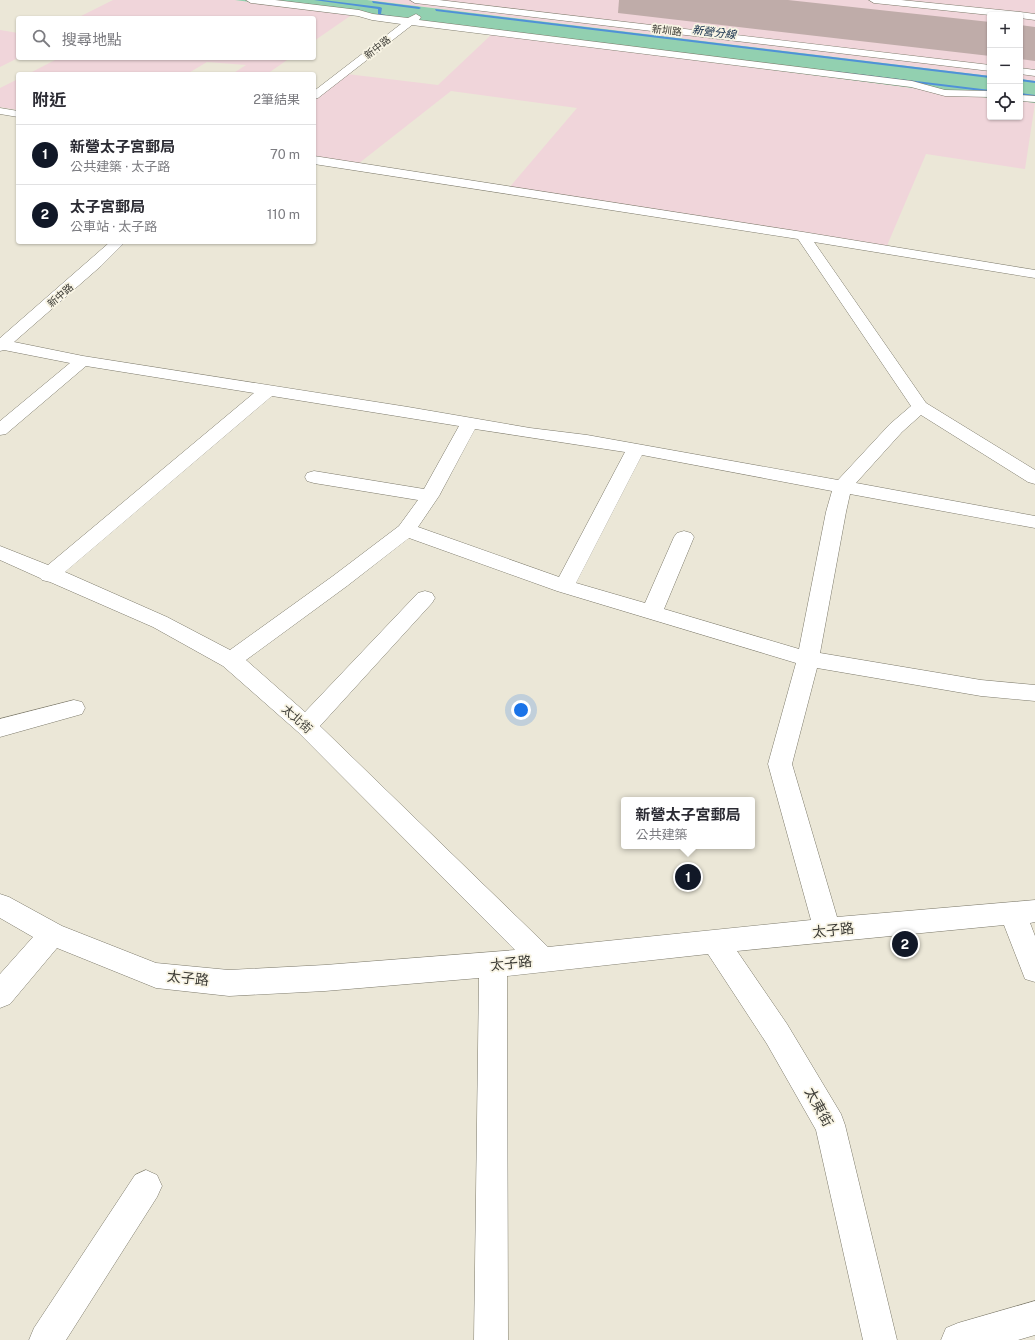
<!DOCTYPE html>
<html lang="zh-TW">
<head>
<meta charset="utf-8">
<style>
	:root { --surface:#fff; --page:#f2f2f3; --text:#2b2b33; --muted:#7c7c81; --line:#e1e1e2; --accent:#111827 }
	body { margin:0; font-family:"Public Sans","Noto Sans TC",sans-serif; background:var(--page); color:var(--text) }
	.controls { position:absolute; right:12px; top:12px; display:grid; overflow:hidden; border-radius:4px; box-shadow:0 1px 3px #0004 }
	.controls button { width:36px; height:36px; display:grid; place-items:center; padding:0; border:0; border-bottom:1px solid var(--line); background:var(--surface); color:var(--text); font:20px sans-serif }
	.you { position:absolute; left:521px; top:710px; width:14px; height:14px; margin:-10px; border:3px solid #fff; border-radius:50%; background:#1a73e8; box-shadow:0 0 0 6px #1a73e833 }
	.badge { display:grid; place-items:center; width:26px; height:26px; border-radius:50%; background:var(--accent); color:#fff; font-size:13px; font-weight:700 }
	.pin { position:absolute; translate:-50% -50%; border:2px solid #fff; box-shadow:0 1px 4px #0006 }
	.popup { position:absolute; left:621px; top:797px; width:134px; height:52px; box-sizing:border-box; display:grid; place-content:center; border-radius:4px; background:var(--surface); filter:drop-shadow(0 1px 3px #0005); font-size:13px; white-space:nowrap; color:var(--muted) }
	.popup b { font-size:15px; color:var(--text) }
	.popup::after { content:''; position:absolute; left:50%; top:100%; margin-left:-8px; border:8px solid transparent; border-top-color:var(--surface) }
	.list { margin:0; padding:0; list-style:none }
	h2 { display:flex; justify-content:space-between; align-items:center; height:52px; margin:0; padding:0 16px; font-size:17px }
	h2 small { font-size:13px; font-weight:400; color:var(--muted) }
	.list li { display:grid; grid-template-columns:26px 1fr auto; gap:12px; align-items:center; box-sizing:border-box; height:60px; padding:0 16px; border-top:1px solid var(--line) }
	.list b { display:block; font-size:15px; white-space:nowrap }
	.list p { margin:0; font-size:13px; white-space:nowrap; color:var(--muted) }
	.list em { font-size:13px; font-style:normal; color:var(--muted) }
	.icon { flex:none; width:22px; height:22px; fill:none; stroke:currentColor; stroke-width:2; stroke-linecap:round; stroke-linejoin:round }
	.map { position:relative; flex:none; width:1035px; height:1340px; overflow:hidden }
	.search { position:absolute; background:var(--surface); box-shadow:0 1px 3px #0004; left:16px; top:16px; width:300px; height:44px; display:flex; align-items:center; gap:10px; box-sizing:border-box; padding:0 14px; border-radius:4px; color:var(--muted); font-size:15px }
	.panel { position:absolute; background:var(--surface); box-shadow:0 1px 3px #0004; left:16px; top:72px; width:300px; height:172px; border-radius:4px }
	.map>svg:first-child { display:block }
</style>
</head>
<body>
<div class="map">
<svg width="1035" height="1340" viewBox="0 0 1035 1340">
	<rect width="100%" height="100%" fill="#ebe7d7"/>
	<g fill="#f0d5da">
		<polygon points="113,0 234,0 353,14 314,41 314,18 77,18"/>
		<polygon points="368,0 1035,0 1035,81 1020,79 1020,15 990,15 990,76"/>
		<polygon points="0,30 18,33 18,58 0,67"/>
		<polygon points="492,34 990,98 990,117 1020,117 1020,101 1035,103 1025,169 926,154 886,248 508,189 577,108 451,91 358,164 314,157 314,96 347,74 438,85"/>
		<polygon points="59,58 290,58 267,74 232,74 246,65 207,62 187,74 28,74"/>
		<polygon points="18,79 18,110 0,107 0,88"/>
	</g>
	<g fill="#92d0b0">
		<polygon points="235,0 367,0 990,76 990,98"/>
		<polygon points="1020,79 1035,81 1035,103 1020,101"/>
	</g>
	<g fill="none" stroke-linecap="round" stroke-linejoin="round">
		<g fill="#4f91d8" fill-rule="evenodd">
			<polygon points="314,0 323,0 380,7 382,8 381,14 391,16 389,17 378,16 378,9"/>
			<polygon points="372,1 419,7 421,8 419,9 373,3"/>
			<polygon points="435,9 990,76 990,78 436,11"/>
			<polygon points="834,71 990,90 990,92 835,73"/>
			<polygon points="1020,79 1035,81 1035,83 1020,81"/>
			<polygon points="1020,93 1035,95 1035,97 1020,95"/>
		</g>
	</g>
	<g fill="#bfaca9">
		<polygon points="619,0 788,0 990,22 990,56 618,13"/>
		<polygon points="1020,25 1035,27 1035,61 1020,59"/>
	</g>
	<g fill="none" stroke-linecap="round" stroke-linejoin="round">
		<g stroke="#7d7a6b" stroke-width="1">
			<g id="minor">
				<polygon points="246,0 275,0 359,10 373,14 408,18 416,14 421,17 419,20 912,81 945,90 990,91 990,97 945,96 911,87 412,25 318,98 314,99 314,91 401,24 372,20 358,16 251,3"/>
				<polygon points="410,0 439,0 990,65 990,71 415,3"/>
				<polygon points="869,0 901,0 1020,12 1035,14 1035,20 1020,18 1020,15 990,15 874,3"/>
				<polygon points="1020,68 1035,70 1035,76 1020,74"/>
				<polygon points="1020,95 1035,96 1035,102 1020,101"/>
				<polygon points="0,108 18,111 18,117 0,114"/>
				<path d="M314,156L803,232L1035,270V278L814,242L926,403L1035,470V484L1028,482L921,415L902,432L856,483L1035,516V528L850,494L846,512L820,653L981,680L1035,685V701L981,696L817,668L792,764L837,917L1035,900V922L1030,923L1035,936V982L1025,979L1004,925L737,951L787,1024L841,1114L845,1125L897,1340H863L816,1130L767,1044L708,954L507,976L508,1340H474L479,978L325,991L229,996L156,988L57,948L10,1004L0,1008V974L33,937L0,918V894L9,897L62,926L156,963L229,970L325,965L515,950L298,732L223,666L153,627L50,582L42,580L40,578L0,560V546L48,565L254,393L86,366L6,434L0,435V421L70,363L4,350L0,351V338L110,242H125L101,266L14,342L83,356L408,407L530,428L587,435L838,480L890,424L911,406L798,239L314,164ZM272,396L459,426L424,489L314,471L307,473L305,477L307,481L314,483L418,500L399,526L333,576L230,650L167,617L65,572ZM475,429L625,452L559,577L418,527L439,496ZM642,455L832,491L826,512L799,649L664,609L694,537L691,533L684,531L677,533L674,537L645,603L576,583ZM409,538L557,591L796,663L768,764L811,920L548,947L320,726L432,603L435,598L432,593L425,591L418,593L305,712L246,660L347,586Z"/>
				<polygon points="74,700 82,702 85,708 82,714 0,737 0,719"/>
				<polygon points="146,1170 157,1175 162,1186 157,1197 66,1340 29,1340 34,1328 135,1175"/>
				<polygon points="1035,1301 1035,1335 1018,1340 941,1340 946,1328 958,1323"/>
			</g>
		</g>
		<use href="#minor" fill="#fff" fill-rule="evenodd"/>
	</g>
	<g text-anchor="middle" stroke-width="3.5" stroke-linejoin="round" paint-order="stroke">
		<g font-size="10" fill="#3c3b35" stroke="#f8f4e4">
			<text transform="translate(667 30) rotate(7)" y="4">新圳路</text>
			<text transform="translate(377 47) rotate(-38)" y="4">新中路</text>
			<text transform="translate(60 295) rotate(-41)" y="4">新中路</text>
		</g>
		<g font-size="11" font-style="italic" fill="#102c49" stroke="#f8f4e4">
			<text transform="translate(714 32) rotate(7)" y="4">新營分線</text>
		</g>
		<g font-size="12" fill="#3c3b35" stroke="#f8f4e4">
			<text transform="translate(297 719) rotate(42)" y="4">太北街</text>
		</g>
		<g font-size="14" fill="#3c3b35" stroke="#f8f4e4">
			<text transform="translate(833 930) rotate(-6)" y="5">太子路</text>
			<text transform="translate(511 963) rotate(-6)" y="5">太子路</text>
			<text transform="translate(188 978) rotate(6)" y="5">太子路</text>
			<text transform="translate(819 1107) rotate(61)" y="5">太東街</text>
		</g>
	</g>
</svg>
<div class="controls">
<button>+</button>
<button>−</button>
<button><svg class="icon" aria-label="locate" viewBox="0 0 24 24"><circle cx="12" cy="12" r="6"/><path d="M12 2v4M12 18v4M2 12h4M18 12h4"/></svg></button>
</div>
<div class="you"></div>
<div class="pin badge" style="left:688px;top:877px">1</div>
<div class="popup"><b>新營太子宮郵局</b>公共建築</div>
<div class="pin badge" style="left:905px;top:944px">2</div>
<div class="search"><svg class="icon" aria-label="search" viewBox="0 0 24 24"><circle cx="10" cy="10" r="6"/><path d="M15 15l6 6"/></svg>搜尋地點</div>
<section class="panel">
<h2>附近<small>2筆結果</small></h2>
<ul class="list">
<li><span class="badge">1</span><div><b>新營太子宮郵局</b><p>公共建築 · 太子路</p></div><em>70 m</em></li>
<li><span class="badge">2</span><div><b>太子宮郵局</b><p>公車站 · 太子路</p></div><em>110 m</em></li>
</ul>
</section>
</div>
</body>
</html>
